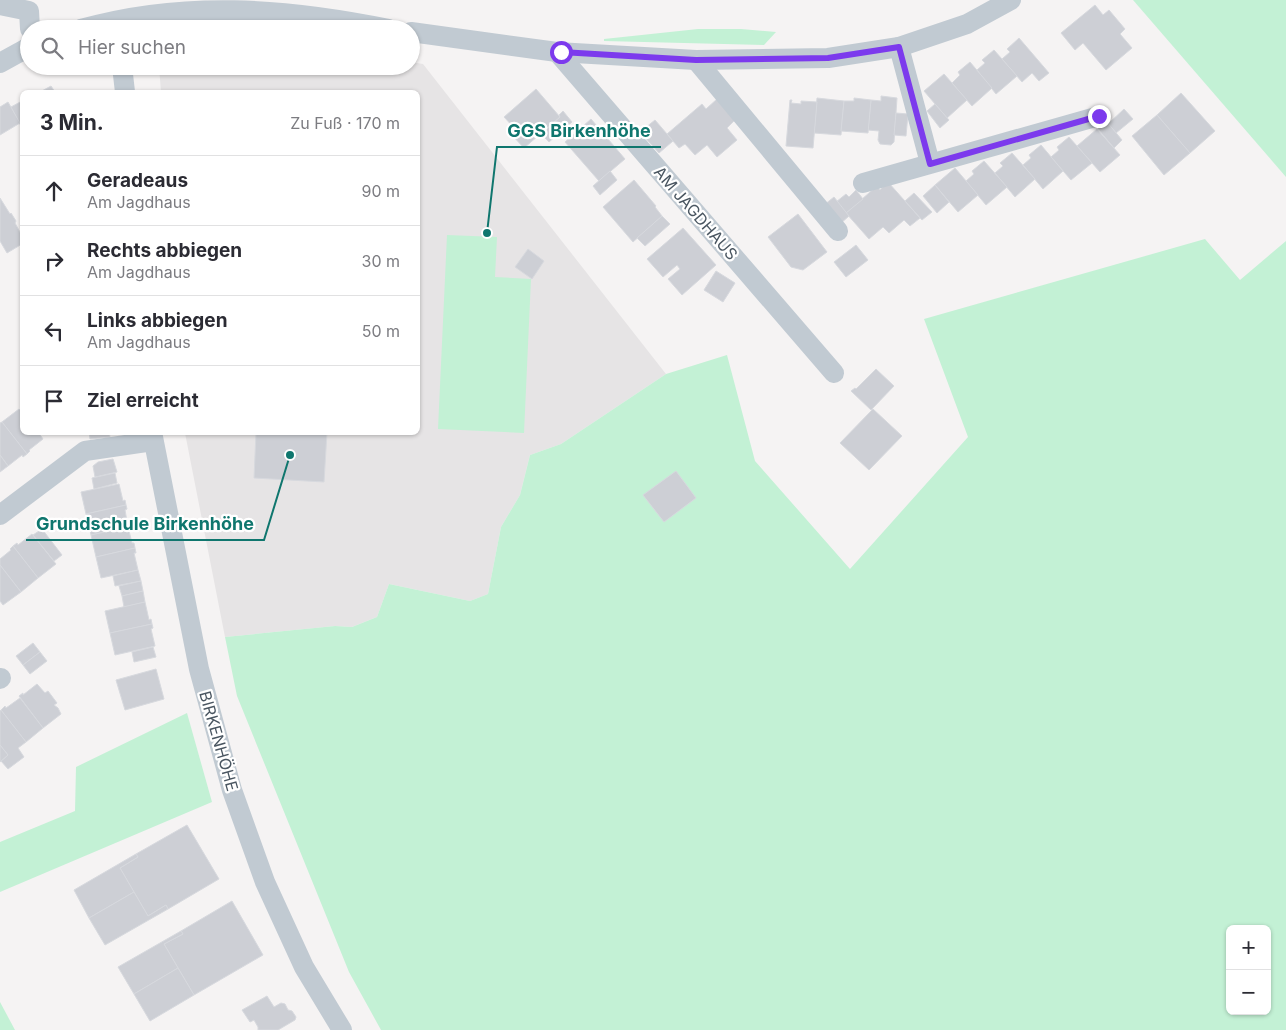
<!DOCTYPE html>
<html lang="de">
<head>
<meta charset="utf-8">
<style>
	:root { --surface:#fff; --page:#f2f2f3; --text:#2b2b33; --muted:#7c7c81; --line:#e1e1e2 }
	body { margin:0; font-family:Inter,sans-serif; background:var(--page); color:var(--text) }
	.controls { position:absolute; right:15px; bottom:15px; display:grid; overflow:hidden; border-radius:8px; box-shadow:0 1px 4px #0004 }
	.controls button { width:45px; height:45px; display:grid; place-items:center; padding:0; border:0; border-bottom:1px solid var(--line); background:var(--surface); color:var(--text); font:25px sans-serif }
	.stop { position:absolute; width:15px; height:15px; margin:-11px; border:4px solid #7c3aed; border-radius:50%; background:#fff }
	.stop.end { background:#7c3aed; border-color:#fff; box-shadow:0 1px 5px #0008 }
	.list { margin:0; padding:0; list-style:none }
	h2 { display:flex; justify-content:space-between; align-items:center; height:65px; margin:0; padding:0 20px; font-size:21px }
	h2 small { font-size:16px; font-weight:400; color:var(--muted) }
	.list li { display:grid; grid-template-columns:32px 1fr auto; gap:15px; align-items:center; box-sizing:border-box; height:70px; padding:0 20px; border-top:1px solid var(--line) }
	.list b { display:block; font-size:19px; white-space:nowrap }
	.list p { margin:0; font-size:16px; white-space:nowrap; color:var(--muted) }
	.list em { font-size:16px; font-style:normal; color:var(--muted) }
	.icon { flex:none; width:28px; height:28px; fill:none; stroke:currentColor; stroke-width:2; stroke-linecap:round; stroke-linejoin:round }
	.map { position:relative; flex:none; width:1286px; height:1030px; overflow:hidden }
	.search { position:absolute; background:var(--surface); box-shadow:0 1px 4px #0004; left:20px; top:20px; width:400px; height:55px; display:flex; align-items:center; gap:12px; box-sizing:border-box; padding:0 18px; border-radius:28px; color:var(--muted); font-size:19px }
	.panel { position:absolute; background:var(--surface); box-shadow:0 1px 4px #0004; left:20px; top:90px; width:400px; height:345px; border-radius:8px }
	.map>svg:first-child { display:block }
</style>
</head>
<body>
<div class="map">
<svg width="1286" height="1030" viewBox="0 0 1286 1030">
	<rect width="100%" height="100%" fill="#f5f3f3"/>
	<polygon fill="#e6e4e5" points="411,62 423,64 666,374 561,444 530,455 520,495 501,527 488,594 470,601 389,584 377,617 352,627 335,626 225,637 185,433 418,432 418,92 161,92 159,66 411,66"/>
	<g fill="#c3f1d5" fill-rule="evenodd">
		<polygon points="1133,0 1286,0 1286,177"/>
		<polygon points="698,29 741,29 776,32 764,45 604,41 604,39"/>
		<polygon points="447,235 497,237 495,277 531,279 524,433 438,429"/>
		<path d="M1205,239L1240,280L1286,241V1030H381L349,972L237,696L225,637L335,626L352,627L377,617L389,584L470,601L488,594L501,527L520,495L530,455L561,444L666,374L727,355L755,461L850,569L968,437L924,319ZM1230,929H1267V1011H1230Z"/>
		<polygon points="187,713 212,802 0,892 0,842 75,811 76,767"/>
		<polygon points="0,1002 15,1030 0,1030"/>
	</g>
	<g fill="#cdcfd5" stroke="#d7d9de">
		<polygon points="1095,5 1103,15 1109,10 1125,29 1120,34 1132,48 1106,70 1083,43 1075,50 1061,33"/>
		<polygon points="1019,38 1049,73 1039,81 1032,73 1022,82 1002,59 1010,52 1007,49"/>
		<polygon points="994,50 1017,76 996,94 977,70 985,63 982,60"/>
		<polygon points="970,62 992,88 972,106 952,83 960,75 958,72"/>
		<polygon points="944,74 967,100 947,118 924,91"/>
		<polygon points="51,86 55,92 40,92"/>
		<polygon points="536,89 560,117 524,148 511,134 516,130 504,117"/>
		<polygon points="1181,93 1215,131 1190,153 1157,115"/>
		<polygon points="881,96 897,98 894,142 891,145 880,144 878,140 879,131 868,130 871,100 881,101"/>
		<polygon points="817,98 844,101 841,135 814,133"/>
		<polygon points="854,98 871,100 868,133 841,131 844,101 854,101"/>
		<polygon points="717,99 735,120 727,128 737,140 717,157 707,145 695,155 685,144 679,148 667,134 702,104 706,109"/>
		<polygon points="790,100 792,100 791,103 801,104 801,101 817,102 813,148 786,146"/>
		<polygon points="22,101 22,128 11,107"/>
		<polygon points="8,102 20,123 0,135 0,107"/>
		<polygon points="935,104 949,120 940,128 927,111"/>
		<polygon points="1124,109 1133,119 1116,133 1108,124"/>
		<polygon points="563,111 572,122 549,142 541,134 560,117 559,115"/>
		<polygon points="896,113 908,114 906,136 894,135"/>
		<polygon points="1157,115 1190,153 1164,175 1132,136"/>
		<polygon points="591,119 625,159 599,181 565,142"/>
		<polygon points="655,120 673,141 659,153 640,132"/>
		<polygon points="1107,122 1122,140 1114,148 1098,129"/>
		<polygon points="1097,129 1120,155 1100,172 1077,146"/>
		<polygon points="1069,137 1092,163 1071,180 1051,157 1059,150 1057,147"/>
		<polygon points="1041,145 1063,171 1043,189 1023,165 1031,158 1029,155"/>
		<polygon points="1012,153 1035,179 1015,197 995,173 1003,166 1000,163"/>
		<polygon points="984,161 1007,187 986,205 966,181 974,174 972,171"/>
		<polygon points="955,168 978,195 958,212 935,185"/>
		<polygon points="610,171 617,180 600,195 593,186"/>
		<polygon points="634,180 656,206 655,207 662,216 633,242 603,207"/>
		<polygon points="888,182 920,218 910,226 904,220 889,233 883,227 869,239 846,213 877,186 880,190"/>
		<polygon points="935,185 949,202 937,213 923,196"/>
		<polygon points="856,190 863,199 846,213 836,202 846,194 849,197"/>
		<polygon points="914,193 932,212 922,220 905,201"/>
		<polygon points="834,197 849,216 840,224 824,205"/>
		<polygon points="0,198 10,214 11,213 16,221 15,223 22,236 22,244 7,253 0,241"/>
		<polygon points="798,214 827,252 803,270 791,267 768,237"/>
		<polygon points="662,216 670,224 645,246 637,238"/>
		<polygon points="683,228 716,265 682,295 668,279 680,269 677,265 663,277 647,259"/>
		<polygon points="856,245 868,260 846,277 834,262"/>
		<polygon points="528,249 544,261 532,279 515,267"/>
		<polygon points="716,271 735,283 723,302 704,290"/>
		<polygon points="876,369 894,386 871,410 851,391 855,388 856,389"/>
		<polygon points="19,409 22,412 22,432 38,432 43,439 29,450 30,451 27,454 2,422"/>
		<polygon points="873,409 902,436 869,470 840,443"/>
		<polygon points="2,422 27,454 23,457 22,455 8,466 0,455 0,423"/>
		<polygon points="89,432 109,432 110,437 90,439"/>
		<polygon points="256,432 327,432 324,482 254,478"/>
		<polygon points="0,455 8,466 0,472"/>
		<polygon points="113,459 117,472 95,477 93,466 98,462"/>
		<polygon points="676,471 696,498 664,522 643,495"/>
		<polygon points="115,473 117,483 94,489 92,478"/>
		<polygon points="119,484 123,501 125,500 126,505 86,514 81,492"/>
		<polygon points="126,505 127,509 125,510 128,527 91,535 86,514"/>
		<polygon points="128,527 132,543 134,543 135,548 96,557 91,535"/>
		<polygon points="42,529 62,555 54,561 33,535"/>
		<polygon points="32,534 56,564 38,578 13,546 17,543 18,545"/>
		<polygon points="13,546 38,578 21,592 0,565 0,559 11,550 10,549"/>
		<polygon points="135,548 136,553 134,553 138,570 101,578 96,557"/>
		<polygon points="0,565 21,592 3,605 0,601"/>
		<polygon points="138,570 141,581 115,586 113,576"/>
		<polygon points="141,581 143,591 122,596 119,586"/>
		<polygon points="143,591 145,602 124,607 122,596"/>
		<polygon points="145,602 149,620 151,619 152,624 110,633 105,611"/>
		<polygon points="152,624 153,628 151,629 155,646 115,655 110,633"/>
		<polygon points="33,643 40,652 23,665 16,656"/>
		<polygon points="153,647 156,657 134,662 132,652"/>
		<polygon points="40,652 47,661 30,674 23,665"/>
		<polygon points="156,669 164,699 125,710 116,680"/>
		<polygon points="37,684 45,693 48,691 57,703 54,705 58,708 61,714 43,728 19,696 23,693 23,695"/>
		<polygon points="20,698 43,728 26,742 1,710 5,706 6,708"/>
		<polygon points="1,710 26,742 18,748 24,757 8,769 1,761 8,755 0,745 0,711"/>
		<polygon points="0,745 8,755 0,762"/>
		<polygon points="187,825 219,879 168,909 166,905 148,916 120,868 138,857 136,854"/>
		<polygon points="136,854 138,857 120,868 134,892 89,918 74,890"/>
		<polygon points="134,892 148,916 166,905 168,909 105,945 89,918"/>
		<polygon points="232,901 263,955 194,995 164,944 183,934 181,931"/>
		<polygon points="181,931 183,934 164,944 178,968 134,994 118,967"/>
		<polygon points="178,968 194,995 150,1021 134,994"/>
		<polygon points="267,996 274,1007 281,1003 285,1004 288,1010 292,1011 296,1017 295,1020 278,1030 258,1030 258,1027 254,1020 250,1022 242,1010"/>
	</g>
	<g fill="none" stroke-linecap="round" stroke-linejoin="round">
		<g stroke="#c1cad2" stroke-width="20">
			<polyline points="0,5 29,11 30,29"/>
			<path d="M81,29C184,0 285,8 389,29"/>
			<polyline points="411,32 557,52 696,60 828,58 899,47 967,24 1011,0"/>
			<polyline points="899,47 930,163"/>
			<polyline points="557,52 834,373"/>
			<polyline points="696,60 838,231"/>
			<polyline points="0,63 29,47"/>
			<polyline points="122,66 125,92"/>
			<polyline points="863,183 1099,116"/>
			<polyline points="152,432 199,669 232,790 265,882 304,967 342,1030"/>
			<polyline points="0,515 85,451 153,441"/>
			<polyline points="0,679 1,678"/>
		</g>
	</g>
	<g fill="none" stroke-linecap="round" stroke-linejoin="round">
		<polyline stroke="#7c3aed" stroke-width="6" points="561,52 696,60 828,58 899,47 930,164 1099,116"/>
	</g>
	<g text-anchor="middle" stroke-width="4.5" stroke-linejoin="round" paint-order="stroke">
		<g font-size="16" fill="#4a5661" stroke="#fff">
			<text transform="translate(696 213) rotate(49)" y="6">AM JAGDHAUS</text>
			<text transform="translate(219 741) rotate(74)" y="6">BIRKENHÖHE</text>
		</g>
	</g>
	<path fill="none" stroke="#0f766e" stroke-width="2" d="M487 233L497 147H661M290 455L264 540H26"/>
	<g fill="#0f766e" stroke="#fff" stroke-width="2">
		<circle cx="487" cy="233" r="5"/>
		<circle cx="290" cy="455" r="5"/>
	</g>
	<g font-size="18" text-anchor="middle" font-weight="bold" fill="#0f766e" stroke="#fff" stroke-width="4.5" stroke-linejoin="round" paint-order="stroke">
		<text x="579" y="137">GGS Birkenhöhe</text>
		<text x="145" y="530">Grundschule Birkenhöhe</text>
	</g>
</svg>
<div class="controls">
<button>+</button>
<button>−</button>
</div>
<div class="stop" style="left:561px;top:52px"></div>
<div class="stop end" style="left:1099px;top:116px"></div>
<div class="search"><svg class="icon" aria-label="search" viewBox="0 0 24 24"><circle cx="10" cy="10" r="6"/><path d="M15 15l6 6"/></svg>Hier suchen</div>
<section class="panel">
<h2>3 Min.<small>Zu Fuß · 170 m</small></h2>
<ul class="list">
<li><svg class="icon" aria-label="ahead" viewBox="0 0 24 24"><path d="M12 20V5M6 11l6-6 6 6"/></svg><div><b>Geradeaus</b><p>Am Jagdhaus</p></div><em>90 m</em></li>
<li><svg class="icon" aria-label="right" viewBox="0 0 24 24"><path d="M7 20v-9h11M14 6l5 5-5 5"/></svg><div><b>Rechts abbiegen</b><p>Am Jagdhaus</p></div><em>30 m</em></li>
<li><svg class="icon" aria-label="left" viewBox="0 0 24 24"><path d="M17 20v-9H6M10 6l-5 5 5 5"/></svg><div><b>Links abbiegen</b><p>Am Jagdhaus</p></div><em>50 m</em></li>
<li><svg class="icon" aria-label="arrive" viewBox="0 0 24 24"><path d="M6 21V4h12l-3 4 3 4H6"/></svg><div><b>Ziel erreicht</b></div></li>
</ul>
</section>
</div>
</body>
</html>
